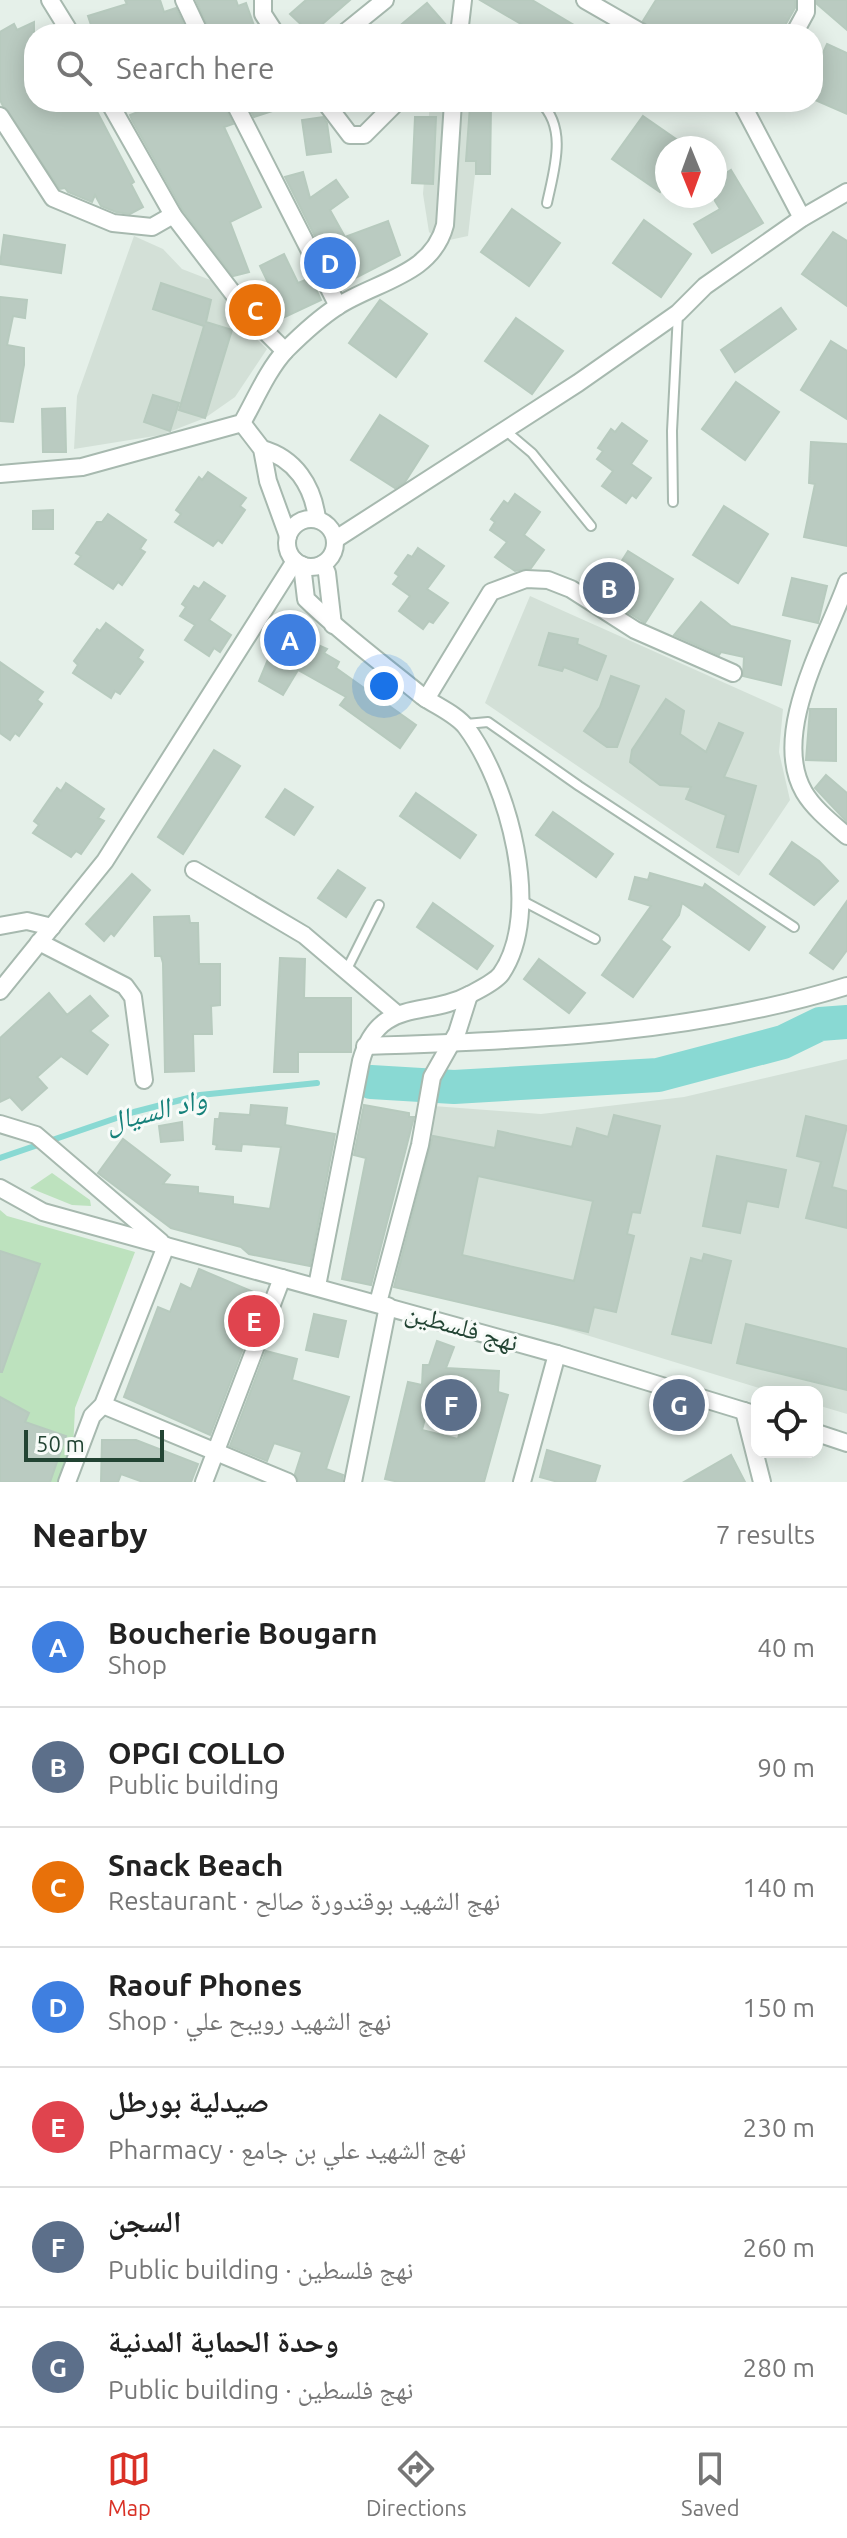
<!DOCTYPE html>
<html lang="en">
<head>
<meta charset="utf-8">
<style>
	:root { --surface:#fff; --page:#f2f2f2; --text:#222; --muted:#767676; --line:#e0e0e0; --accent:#d93025 }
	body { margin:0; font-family:Ubuntu,"Noto Naskh Arabic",sans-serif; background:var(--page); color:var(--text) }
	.controls { position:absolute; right:24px; bottom:24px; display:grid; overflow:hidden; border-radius:16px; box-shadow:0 4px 20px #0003 }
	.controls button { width:72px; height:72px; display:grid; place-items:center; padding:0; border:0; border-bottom:2px solid var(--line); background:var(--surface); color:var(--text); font:40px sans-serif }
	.compass { position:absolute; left:655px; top:136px; width:72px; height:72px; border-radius:50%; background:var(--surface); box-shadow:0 4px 20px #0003; rotate:179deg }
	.scale { position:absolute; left:24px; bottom:20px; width:140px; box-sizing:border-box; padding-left:8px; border:4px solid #243; border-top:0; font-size:22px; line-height:28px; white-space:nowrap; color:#243; -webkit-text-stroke:6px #f7fbf8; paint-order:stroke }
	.you { position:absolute; left:384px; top:686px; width:28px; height:28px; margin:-20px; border:6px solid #fff; border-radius:50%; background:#1a73e8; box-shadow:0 0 0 12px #1a73e833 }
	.badge { display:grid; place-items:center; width:52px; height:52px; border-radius:50%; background:var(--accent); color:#fff; font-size:26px; font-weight:700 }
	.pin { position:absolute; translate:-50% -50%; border:4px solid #fff; box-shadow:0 2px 8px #0006 }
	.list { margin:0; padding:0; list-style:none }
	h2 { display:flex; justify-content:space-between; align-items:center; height:104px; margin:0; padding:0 32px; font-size:34px }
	h2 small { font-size:26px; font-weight:400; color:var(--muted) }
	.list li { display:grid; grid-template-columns:52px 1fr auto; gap:24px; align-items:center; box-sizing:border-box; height:120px; padding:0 32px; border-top:2px solid var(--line) }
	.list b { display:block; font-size:30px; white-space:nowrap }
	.list p { margin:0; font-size:26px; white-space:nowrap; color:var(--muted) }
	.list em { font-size:26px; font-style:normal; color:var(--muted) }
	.icon { flex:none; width:44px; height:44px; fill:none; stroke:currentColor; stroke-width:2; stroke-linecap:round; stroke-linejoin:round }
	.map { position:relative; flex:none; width:847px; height:1482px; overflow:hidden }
	.search { position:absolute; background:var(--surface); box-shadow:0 4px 20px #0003; left:24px; right:24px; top:24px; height:88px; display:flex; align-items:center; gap:20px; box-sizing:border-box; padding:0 28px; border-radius:32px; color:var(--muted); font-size:30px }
	.sheet { height:944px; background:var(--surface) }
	nav { display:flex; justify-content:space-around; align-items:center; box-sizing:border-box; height:112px; border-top:2px solid var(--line); background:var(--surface); font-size:22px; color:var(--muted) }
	nav a { display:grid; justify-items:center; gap:4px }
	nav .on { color:var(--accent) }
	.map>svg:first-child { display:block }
</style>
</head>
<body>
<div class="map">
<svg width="847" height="1482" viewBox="0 0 847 1482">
	<rect width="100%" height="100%" fill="#e5f0e9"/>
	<g fill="#d3e0d7">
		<polygon points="430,102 483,103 468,236 440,242 429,232 423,194"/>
		<polygon points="134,236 163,249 182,269 213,281 243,326 267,349 235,397 205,418 161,435 74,449 77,396"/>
		<polygon points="530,596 783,709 779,752 790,800 739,876 485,703"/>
		<polygon points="847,1059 847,1414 817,1405 817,1392 772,1392 388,1274 433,1106 541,1114 684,1097"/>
	</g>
	<g fill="#bde2be">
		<polygon points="52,1173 90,1200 91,1206 72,1205 30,1188"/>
		<polygon points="0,1210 7,1216 135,1252 75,1408 73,1449 59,1482 0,1482"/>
	</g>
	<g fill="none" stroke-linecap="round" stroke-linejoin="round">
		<polyline stroke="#89d9d3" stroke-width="6" points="0,1158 134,1112 200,1095 317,1083"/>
		<polyline stroke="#89d9d3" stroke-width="34" points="371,1082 454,1087 658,1075 783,1042 820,1024 847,1022"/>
	</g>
	<g fill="#bacbc1" stroke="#b7cabe" stroke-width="2" fill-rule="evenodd">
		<polygon points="125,0 160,0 164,12 176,8 188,34 94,34 88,16 127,4"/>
		<polygon points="196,0 236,0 238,6 246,3 257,34 211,34"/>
		<polygon points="306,0 350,0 311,34 290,14"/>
		<polygon points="480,0 532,0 589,34 538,34"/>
		<polygon points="656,0 795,0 795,8 780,34 655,34 643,21"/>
		<polygon points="817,0 847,0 847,30 817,4"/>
		<polygon points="427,3 446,25 435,34 390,34"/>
		<polygon points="34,22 34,102 92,102 134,182 131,184 143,207 130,214 116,212 101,206 95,195 92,202 68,192 65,188 60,189 3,106 0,100 0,32 14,24 17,30"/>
		<polygon points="827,44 847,53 847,114 813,99 813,74"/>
		<polygon points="163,102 223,102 233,124 224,127 261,207 230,222 249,272 233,276 182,209 132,120 130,115"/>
		<polygon points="246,102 291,102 291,105 254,117"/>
		<polygon points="470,106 491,106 490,174 476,174 476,161 466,161"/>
		<polygon points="643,116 689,148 667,148 667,182 660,192 612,159"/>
		<polygon points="323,117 327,123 331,152 307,155 302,120"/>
		<polygon points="415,117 436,117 433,184 412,183"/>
		<polygon points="731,170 763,223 712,253 694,224 720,209 715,201 715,180"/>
		<polygon points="303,172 310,198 336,180 348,197 330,210 345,237 388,221 400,255 340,286 285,177"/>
		<polygon points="512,209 560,243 529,286 481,252"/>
		<polygon points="644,220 691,254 661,297 613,263"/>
		<polygon points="833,232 847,241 847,306 802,274"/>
		<polygon points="4,235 65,245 61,273 0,264"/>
		<polygon points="284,254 298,283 308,279 304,263 321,300 272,323 257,300 273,293 260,266"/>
		<polygon points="161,283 211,300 206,322 232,330 205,418 179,410 204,326 153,309"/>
		<polygon points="0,297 27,300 25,318 13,316 7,345 24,348 24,365 13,422 0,421"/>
		<polygon points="380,300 427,334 396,377 349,343"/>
		<polygon points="781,308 796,329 735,372 721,350"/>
		<polygon points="516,318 563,351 532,394 485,361"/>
		<polygon points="831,341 847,351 847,419 801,390"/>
		<polygon points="736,382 779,412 745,460 702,429"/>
		<polygon points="153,395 179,403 170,431 144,422"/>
		<polygon points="65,408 66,452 43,452 42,409"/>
		<polygon points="380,415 428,446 405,482 395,488 351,460"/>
		<polygon points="622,423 647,441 631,464 651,478 636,498 632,495 626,503 602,486 613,471 597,459 603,451 598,448 611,429 615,432"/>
		<polygon points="811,442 847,444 847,546 804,537 815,484 809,483"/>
		<polygon points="208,472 246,498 240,506 245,510 222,543 218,540 213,546 175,522 181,514 176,510 199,477 202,480"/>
		<polygon points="515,494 540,512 524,535 544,550 531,568 515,571 495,557 507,542 490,530 495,522 491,519 504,501 508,504"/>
		<polygon points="724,506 768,534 738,583 693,555"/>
		<polygon points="53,510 53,529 33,529 33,511"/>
		<polygon points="108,514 146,540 140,549 145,552 122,585 118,582 113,589 75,564 81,556 76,553 97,522 102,522"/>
		<polygon points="418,548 444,566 427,589 448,603 433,623 429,621 423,629 399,611 410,596 393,584 399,576 395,573 408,555 412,557"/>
		<polygon points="628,551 673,579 645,623 600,595"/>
		<polygon points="792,578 827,586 818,623 783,615"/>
		<polygon points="204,582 225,596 209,620 231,635 220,652 214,648 209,656 185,640 195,625 180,616 186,607 182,604 194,586 199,589"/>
		<polygon points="701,602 731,626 790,641 781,685 743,676 744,657 721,652 719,655 674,635"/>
		<polygon points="106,623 143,650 138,658 143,662 120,694 115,691 111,698 73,673 78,665 74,661 97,629 100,631"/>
		<polygon points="549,633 578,639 577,644 606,656 597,680 564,667 562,671 539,665"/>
		<polygon points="293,634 327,649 324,653 339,662 336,668 416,725 400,748 340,705 346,697 298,670 283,695 259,681 269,657 284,638"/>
		<polygon points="0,662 43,692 37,700 42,704 19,736 15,733 10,740 0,733"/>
		<polygon points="611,676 639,686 617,747 607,747 584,731 600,707"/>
		<polygon points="666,699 684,711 680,734 706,752 719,723 743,733 724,777 756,786 738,852 717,847 726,815 686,799 691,787 660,785 630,762 632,750"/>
		<polygon points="810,709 836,709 836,761 806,760"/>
		<polygon points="214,750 240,766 183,854 158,837"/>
		<polygon points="826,775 847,793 847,822 815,788"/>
		<polygon points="66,783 104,809 98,818 104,821 81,854 76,851 71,857 33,833 39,825 34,821 57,788 61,791"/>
		<polygon points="285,789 313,807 294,835 266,817"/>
		<polygon points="416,793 476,835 460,858 400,816"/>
		<polygon points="553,812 613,854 596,877 536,835"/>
		<polygon points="792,842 819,861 838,881 814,905 770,874"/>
		<polygon points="338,870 365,888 346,917 318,898"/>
		<polygon points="650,873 703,888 705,884 765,927 749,950 682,903 679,915 661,940 670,947 633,997 602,975 651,906 629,899 635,877 648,880"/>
		<polygon points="132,874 150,890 114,936 111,933 104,941 86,924"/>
		<polygon points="847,901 847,950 833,969 810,953"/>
		<polygon points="433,903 493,946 477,969 417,927"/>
		<polygon points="189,916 190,923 198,923 199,964 220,964 220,1005 211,1006 212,1034 193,1034 194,1071 165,1072 163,963 161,956 155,956 154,917"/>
		<polygon points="280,958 305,959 304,998 351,998 351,1052 298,1052 298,1072 274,1072"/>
		<polygon points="539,959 585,993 569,1013 524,979"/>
		<polygon points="49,993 67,1015 90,996 108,1016 90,1031 108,1045 87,1074 61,1056 37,1077 47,1088 22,1110 10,1097 0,1102 0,1038"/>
		<polygon points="251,1105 287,1108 285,1125 335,1134 310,1266 249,1254 241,1247 171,1228 98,1173 123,1139 170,1175 163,1184 198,1187 198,1193 233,1197 233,1204 270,1209 281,1147 242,1144 241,1151 216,1149 217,1145 213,1144 215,1119 219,1119 220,1113 250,1115"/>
		<polygon points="364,1105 409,1113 409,1117 414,1117 371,1285 342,1279 366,1158 354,1155"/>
		<path d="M614,1115L660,1126L640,1213L632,1212L627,1234L634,1236L616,1312L594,1307L588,1332L394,1287L433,1136L495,1148L498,1131L572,1147L577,1128L608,1137ZM478,1176L593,1201L574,1281L462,1255Z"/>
		<polygon points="806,1116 847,1126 832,1187 847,1191 847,1228 806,1218 821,1162 797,1156"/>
		<polygon points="182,1122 183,1140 161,1142 159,1126"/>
		<polygon points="717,1156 786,1170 778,1207 747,1201 740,1233 703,1226"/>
		<polygon points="0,1251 40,1264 2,1372 0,1372"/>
		<polygon points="704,1254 731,1261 711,1343 672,1334 691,1258 702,1261"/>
		<polygon points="199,1269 263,1296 210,1435 124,1397 158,1307 170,1312 181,1284 191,1289"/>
		<polygon points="314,1314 346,1321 338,1357 306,1350"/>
		<polygon points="746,1324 847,1349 847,1390 737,1363"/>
		<path d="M437,1341L454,1347L446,1368L499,1371L498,1392L508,1395L484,1482H399L385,1479L408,1382L422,1385L423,1365H429ZM433,1388L470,1391L458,1439L422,1430Z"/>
		<polygon points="266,1351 297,1359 292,1380 349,1397 326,1469 343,1475 342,1482 299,1482 295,1474 302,1452 274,1443 267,1461 230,1446"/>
		<polygon points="0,1397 29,1413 25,1422 66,1436 50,1482 0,1482"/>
		<polygon points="102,1440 136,1440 198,1464 191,1482 143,1482 121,1474 118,1482 101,1482"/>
		<polygon points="547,1450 600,1466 595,1482 558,1482 540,1477"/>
		<polygon points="731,1455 745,1482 684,1482"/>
	</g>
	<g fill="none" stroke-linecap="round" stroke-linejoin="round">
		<g stroke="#a7b9af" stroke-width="12">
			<g id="service">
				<path d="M540,102C568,128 554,170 547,203"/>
				<polyline points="506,431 532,453 591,526"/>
				<polyline points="673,502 672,431 678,313"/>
				<polyline points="466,724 488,722 579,786 794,927"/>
				<polyline points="521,900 595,939"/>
				<polyline points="347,969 379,905"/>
			</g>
		</g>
		<g stroke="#a7b9af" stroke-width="20">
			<g id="minor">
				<polyline points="50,0 71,34"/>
				<polyline points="184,0 200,34"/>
				<polyline points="263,0 263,14 276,34"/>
				<polyline points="585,0 644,34"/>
				<polyline points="343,34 385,0"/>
				<polyline points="459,34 463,0"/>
				<polyline points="794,34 806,12 806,0"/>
				<polyline points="109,102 173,215 251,317 285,351"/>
				<polyline points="234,102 338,306"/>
				<polyline points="325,102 350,135 364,135 397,102"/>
				<polyline points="741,102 802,218"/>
				<polyline points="0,116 53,198 113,223 152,227 173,215"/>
				<polyline points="242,423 262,449 268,481 288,536"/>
				<path d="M262,449C295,458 313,486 317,519"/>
				<path d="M0,474L82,467L242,423C255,400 268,369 286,350C301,335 321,317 338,306C377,281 432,275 445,225L453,102"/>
				<circle cx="311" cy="543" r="24"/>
				<polyline points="336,539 578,383 678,313 705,286 802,218 847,192"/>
				<polyline points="323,564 327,573 333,625"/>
				<path d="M302,565L306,599C342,634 383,664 422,696C436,706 456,714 466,727C508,783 544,912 501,974C495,982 480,989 471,994C425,1019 379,996 361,1061L317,1286"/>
				<path d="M847,582C826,641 770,733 804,792C814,809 832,823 847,836"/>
				<polyline points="426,699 491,592 526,579 548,580 571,589 635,630 733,673"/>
				<polyline points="194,870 304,935 397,1014"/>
				<polyline points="0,926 27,921 52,927"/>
				<polyline points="39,942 125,986 133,997 144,1080"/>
				<polyline points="0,991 105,861 295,561"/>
				<path d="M365,1046C525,1041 693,1034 847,986"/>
				<polyline points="0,1124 36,1135 161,1242"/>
				<polyline points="0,1188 43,1212 557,1354 757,1415"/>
				<polyline points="378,1303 420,1145 432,1077 457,1033 469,995"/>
				<polyline points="103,1405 288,1482"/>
				<polyline points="744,1411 762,1482"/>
				<polyline points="817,1433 847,1443"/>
				<polyline points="67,1482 92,1416 103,1405 166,1246"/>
				<polyline points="204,1482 282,1278"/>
				<polyline points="353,1482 388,1306"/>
				<polyline points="522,1482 557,1354"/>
			</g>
		</g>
		<use href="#service" stroke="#fff" stroke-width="8"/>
		<use href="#minor" stroke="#fff" stroke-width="16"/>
	</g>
	<g text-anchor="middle" stroke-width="6" stroke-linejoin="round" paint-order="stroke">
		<g font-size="26" fill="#243" stroke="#f7fbf8">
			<text transform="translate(462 1327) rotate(16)" y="9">نهج فلسطين</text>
		</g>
		<g font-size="28" font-style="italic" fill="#15817a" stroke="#f7fbf8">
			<text transform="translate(156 1110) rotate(-14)" y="10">واد السيال</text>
		</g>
	</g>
</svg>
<div class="controls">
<button><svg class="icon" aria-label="locate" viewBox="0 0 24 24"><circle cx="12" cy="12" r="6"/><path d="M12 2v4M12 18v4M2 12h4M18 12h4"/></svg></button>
</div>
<svg class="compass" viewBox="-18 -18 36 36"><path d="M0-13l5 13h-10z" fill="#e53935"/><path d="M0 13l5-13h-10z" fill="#767676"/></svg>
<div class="scale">50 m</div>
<div class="you"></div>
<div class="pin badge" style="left:290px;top:640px;background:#3f7fe0">A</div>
<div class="pin badge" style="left:609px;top:588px;background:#5c6f8a">B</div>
<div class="pin badge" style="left:255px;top:310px;background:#e8710a">C</div>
<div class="pin badge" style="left:330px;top:263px;background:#3f7fe0">D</div>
<div class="pin badge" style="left:254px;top:1321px;background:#e0444e">E</div>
<div class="pin badge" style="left:451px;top:1405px;background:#5c6f8a">F</div>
<div class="pin badge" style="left:679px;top:1405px;background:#5c6f8a">G</div>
<div class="search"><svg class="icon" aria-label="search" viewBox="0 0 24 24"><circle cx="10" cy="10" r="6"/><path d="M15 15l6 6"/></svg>Search here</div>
</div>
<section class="sheet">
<h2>Nearby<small>7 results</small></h2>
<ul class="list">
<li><span class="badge" style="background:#3f7fe0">A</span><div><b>Boucherie Bougarn</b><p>Shop</p></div><em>40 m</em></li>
<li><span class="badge" style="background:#5c6f8a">B</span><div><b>OPGI COLLO</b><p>Public building</p></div><em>90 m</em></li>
<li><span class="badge" style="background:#e8710a">C</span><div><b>Snack Beach</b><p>Restaurant · نهج الشهيد بوقندورة صالح</p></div><em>140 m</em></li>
<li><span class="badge" style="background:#3f7fe0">D</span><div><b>Raouf Phones</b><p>Shop · نهج الشهيد رويبح علي</p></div><em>150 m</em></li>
<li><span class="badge" style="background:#e0444e">E</span><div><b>صيدلية بورطل</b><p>Pharmacy · نهج الشهيد علي بن جامع</p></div><em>230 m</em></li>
<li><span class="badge" style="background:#5c6f8a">F</span><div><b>السجن</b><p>Public building · نهج فلسطين</p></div><em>260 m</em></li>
<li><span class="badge" style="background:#5c6f8a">G</span><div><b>وحدة الحماية المدنية</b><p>Public building · نهج فلسطين</p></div><em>280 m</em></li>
</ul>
</section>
<nav>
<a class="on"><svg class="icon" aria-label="map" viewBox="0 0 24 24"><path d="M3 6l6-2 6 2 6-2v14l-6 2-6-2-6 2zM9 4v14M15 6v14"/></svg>Map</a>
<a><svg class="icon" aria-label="directions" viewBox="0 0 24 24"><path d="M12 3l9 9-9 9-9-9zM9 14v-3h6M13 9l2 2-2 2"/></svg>Directions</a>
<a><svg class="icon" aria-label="saved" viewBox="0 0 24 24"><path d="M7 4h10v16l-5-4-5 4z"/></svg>Saved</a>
</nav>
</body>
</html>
